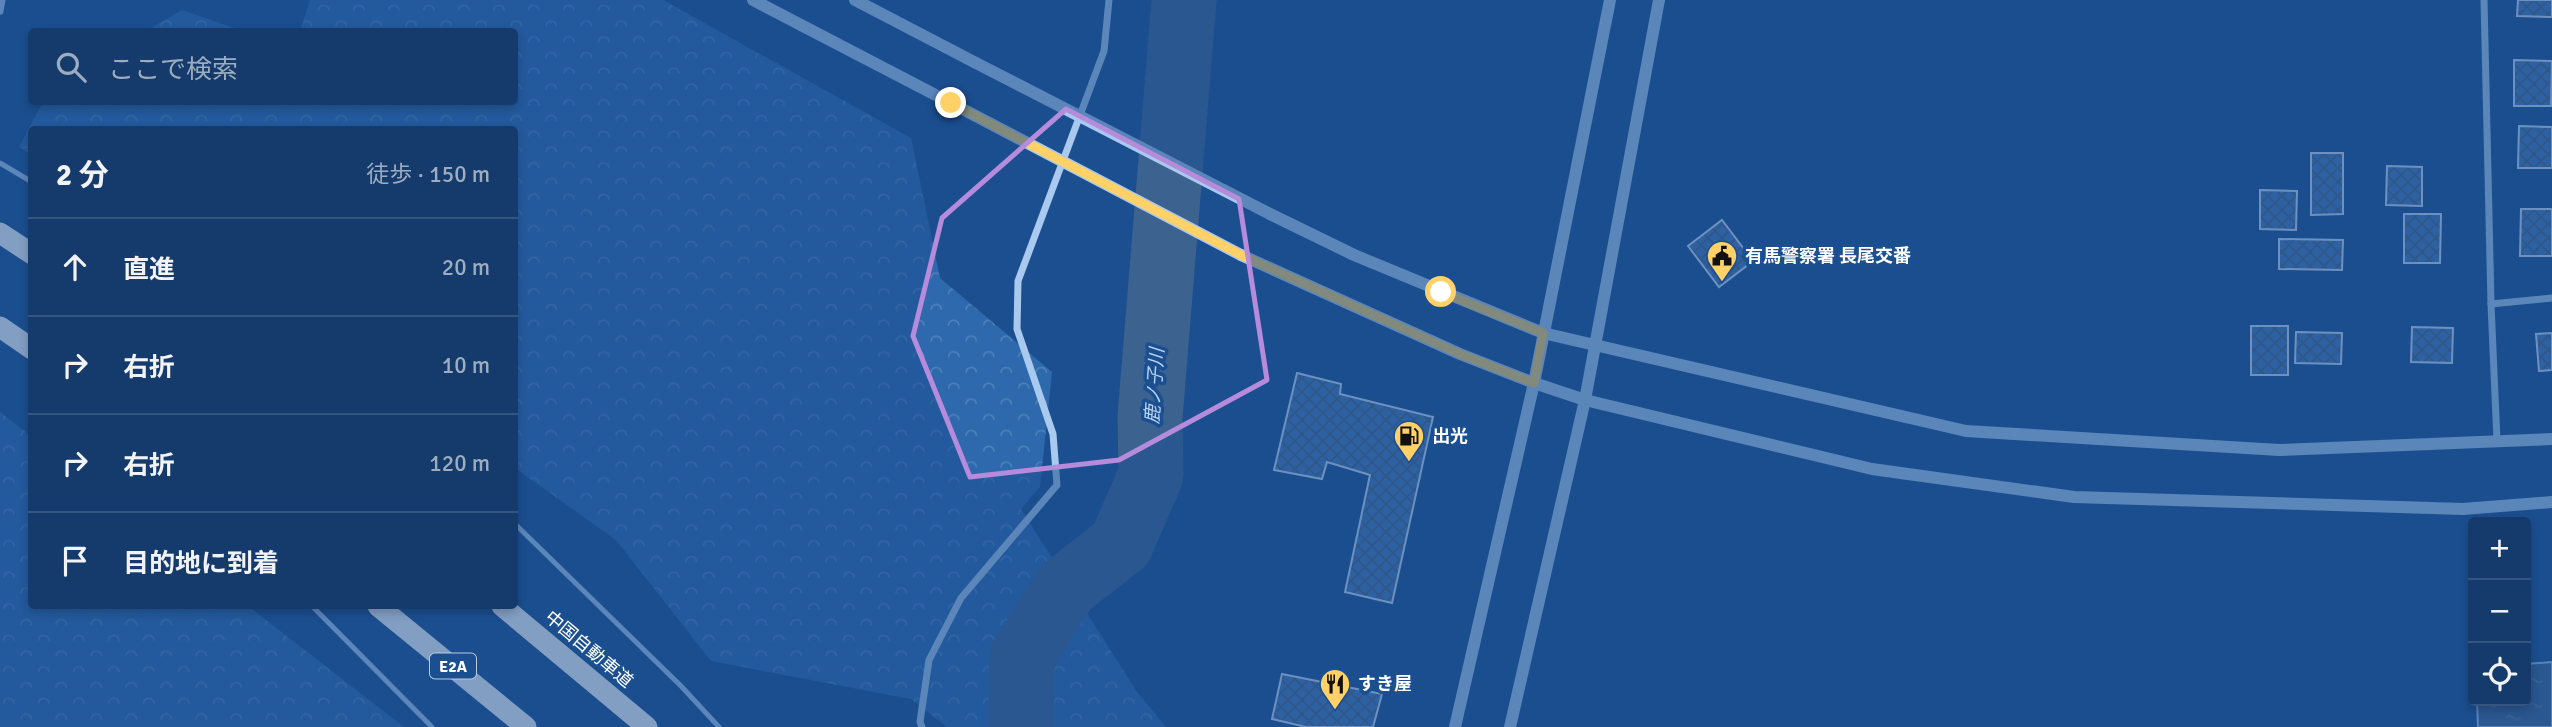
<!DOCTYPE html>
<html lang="ja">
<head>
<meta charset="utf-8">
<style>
	:root { --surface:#143b6b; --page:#214673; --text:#f1f3f6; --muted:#9dadc1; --line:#33557e }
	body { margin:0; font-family:Signika,"Noto Sans JP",sans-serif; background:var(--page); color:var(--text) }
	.controls { position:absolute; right:21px; bottom:21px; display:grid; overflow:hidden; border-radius:7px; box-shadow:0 4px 10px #0003 }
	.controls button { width:63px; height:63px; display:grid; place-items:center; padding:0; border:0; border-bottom:2px solid var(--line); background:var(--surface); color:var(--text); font:35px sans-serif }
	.stop { position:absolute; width:21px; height:21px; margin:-16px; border:5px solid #ffd166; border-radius:50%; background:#fff }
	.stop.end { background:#ffd166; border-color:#fff; box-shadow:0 2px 7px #0008 }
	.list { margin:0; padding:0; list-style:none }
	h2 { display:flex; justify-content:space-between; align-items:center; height:91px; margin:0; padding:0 28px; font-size:30px }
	h2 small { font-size:23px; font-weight:400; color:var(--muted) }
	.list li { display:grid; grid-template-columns:46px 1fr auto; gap:21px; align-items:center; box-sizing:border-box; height:98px; padding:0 28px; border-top:2px solid var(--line) }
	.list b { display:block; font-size:26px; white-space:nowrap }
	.list em { font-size:23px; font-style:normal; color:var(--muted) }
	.icon { flex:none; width:38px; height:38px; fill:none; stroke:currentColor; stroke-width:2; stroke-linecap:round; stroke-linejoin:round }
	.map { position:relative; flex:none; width:2552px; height:727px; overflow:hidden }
	.search { position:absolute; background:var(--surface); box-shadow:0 4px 10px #0003; left:28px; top:28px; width:490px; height:77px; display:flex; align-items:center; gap:18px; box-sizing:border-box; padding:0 24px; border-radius:7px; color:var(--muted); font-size:26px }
	.panel { position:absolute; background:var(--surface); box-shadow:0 4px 10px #0003; left:28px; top:126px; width:490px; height:483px; border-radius:7px }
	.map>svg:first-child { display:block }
</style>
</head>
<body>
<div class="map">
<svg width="2552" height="727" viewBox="0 0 2552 727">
	<defs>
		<pattern id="forest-crowns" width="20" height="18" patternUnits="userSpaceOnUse" patternTransform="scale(1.75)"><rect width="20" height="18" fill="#2e69ad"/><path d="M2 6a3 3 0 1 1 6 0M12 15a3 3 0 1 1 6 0" fill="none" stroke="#4d80b9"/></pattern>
		<pattern id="water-ripples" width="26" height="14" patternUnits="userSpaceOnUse" patternTransform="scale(1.75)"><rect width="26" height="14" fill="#3c6290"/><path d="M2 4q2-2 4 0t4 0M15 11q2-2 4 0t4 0" fill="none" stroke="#597aa1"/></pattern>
		<pattern id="building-cross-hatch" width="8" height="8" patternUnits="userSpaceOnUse" patternTransform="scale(1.75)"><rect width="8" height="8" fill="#4478b7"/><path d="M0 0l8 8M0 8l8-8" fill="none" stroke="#486282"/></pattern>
	</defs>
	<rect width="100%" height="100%" fill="#1b4f8f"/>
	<g fill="url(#forest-crowns)">
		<polygon points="310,0 663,0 911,138 940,278 1052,372 1040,487 1021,509 1137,692 1166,727 947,727 911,699 711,661 616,540 515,468 514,130 32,130 31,154 19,147 43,102 514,102 514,32 300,31"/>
		<polygon points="182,10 243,31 146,31"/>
		<polygon points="0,412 31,436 32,606 248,606 404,727 0,727"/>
	</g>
	<polygon fill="url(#water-ripples)" stroke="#9cc4f0" stroke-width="2" points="2552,662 2552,727 2478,727 2477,701 2526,701 2526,664"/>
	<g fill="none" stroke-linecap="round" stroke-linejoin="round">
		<polyline stroke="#3c6290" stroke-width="65" points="1021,727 1022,657 1065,588 1121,544 1151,475 1150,417 1184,0"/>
	</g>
	<g fill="url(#building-cross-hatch)" stroke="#cfe3fa" stroke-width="2">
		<polygon points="2518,0 2552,0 2552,17 2517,16"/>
		<polygon points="2514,60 2552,61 2551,106 2514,106"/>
		<polygon points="2519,126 2552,127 2552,168 2518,168"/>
		<polygon points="2311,153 2343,153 2343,214 2311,215"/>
		<polygon points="2387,166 2422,167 2422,206 2386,205"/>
		<polygon points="2260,190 2297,191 2296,230 2260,229"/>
		<polygon points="2521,209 2552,209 2552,256 2520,256"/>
		<polygon points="2404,214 2441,214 2440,263 2404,263"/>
		<polygon points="1722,220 1753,261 1719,287 1688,246"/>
		<polygon points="2279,239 2343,240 2342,270 2279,269"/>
		<rect x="2251" y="326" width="37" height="49"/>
		<polygon points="2412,327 2453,328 2452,363 2411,362"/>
		<polygon points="2296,332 2342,333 2341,364 2295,363"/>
		<polygon points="2552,333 2552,370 2539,371 2536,334"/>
		<polygon points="1297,373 1341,384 1340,394 1433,417 1392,603 1345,592 1370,475 1327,462 1322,479 1274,470"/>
		<polygon points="1282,674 1382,694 1373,727 1306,727 1272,719"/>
	</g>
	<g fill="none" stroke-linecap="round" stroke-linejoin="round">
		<g stroke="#a9c9ee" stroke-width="5">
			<polyline points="0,163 32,182"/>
			<polyline points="514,523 681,686 719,727"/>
			<polyline points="312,606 432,727"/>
		</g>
		<g stroke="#a9c9ee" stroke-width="7">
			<polyline points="2484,0 2491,304 2497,441"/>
			<polyline points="0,11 2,0"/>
			<polyline points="2491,304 2552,298"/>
			<polyline points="922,727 920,722 929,660 961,598 1057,485 1053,434 1017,329 1018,281 1104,51 1109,0"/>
		</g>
		<g stroke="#a9c9ee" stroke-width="12">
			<polyline points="753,0 951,103"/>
			<polyline points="855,0 976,63"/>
			<polyline points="1270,214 1354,255 1543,333 1966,431 2279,450 2552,439"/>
			<polyline points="1241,255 1460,354 1534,383 1585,400 1872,469 2074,497 2463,509 2552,502"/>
			<polyline points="1455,727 1534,383 1610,0"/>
			<polyline points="1510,727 1585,400 1659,0"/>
		</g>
		<g stroke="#fff" stroke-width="21">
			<polyline points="0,233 32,254"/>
			<polyline points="0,327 32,349"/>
			<polyline points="378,606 526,727"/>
			<polyline points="502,606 647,727"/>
		</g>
		<g stroke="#a9c9ee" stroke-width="12">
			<polyline points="976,63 1270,214"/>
			<polyline points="951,103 1241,255"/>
		</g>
	</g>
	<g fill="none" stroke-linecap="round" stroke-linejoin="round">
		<polyline stroke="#ffd166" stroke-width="9" points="951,103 1241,255 1460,354 1534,383 1543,333 1441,292"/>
	</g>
	<path d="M0 0H2552V727H0ZM1066,109L1239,199L1267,380L1119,460L970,477L913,336L942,218Z" fill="#1b4f8f" fill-opacity=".55" fill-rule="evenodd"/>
	<path fill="none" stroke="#b68bdc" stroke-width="5" stroke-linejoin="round" d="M1066,109L1239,199L1267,380L1119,460L970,477L913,336L942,218Z"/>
	<defs>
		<g id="civic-pin" transform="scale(1.575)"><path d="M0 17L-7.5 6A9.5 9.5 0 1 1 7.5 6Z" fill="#ffd166" stroke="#1b4f8f"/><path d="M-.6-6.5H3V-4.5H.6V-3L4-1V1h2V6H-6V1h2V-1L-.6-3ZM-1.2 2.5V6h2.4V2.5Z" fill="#111"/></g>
		<g id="fuel-pin" transform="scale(1.575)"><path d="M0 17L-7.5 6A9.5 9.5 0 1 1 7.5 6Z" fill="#ffd166" stroke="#1b4f8f"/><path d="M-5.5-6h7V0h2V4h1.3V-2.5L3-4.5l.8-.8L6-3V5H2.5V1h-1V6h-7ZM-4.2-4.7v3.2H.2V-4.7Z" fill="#111"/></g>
		<g id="restaurant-pin" transform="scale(1.575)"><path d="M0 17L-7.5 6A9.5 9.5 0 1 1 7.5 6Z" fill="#ffd166" stroke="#1b4f8f"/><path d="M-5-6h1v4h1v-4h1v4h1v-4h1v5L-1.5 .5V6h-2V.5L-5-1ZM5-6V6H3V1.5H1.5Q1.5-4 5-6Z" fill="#111"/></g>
	</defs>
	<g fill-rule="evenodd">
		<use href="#civic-pin" x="1722" y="256"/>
		<use href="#fuel-pin" x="1409" y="436"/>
		<use href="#restaurant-pin" x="1335" y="684"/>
	</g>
	<g text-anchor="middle" stroke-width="7" stroke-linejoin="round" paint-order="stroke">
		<rect fill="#1b4f8f" stroke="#bbcadd" stroke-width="2" x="430" y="653.5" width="46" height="25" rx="5"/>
		<g font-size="16" font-weight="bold" fill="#fff">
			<text x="453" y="672">E2A</text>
		</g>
		<g font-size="18" font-weight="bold" fill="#fff" stroke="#1b4f8f" text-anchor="start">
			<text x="1745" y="262">有馬警察署 長尾交番</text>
			<text x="1432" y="442">出光</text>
			<text x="1358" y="690">すき屋</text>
		</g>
		<g font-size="18" fill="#fff" stroke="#1b4f8f">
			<text transform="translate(589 649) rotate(40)" y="6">中国自動車道</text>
		</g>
		<g font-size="19" font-style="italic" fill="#b5d3f5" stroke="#1b4f8f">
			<text transform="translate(1154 386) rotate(-86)" y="7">鹿ノ子川</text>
		</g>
	</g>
</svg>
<div class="controls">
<button>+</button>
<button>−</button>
<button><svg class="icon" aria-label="locate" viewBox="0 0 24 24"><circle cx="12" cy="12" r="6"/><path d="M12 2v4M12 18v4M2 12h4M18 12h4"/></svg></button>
</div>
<div class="stop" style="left:1441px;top:292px"></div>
<div class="stop end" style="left:951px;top:103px"></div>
<div class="search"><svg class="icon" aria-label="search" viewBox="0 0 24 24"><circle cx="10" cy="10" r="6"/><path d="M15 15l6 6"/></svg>ここで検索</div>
<section class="panel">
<h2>2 分<small>徒歩 · 150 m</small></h2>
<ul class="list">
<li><svg class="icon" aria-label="ahead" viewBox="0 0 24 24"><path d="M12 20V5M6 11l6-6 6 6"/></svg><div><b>直進</b></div><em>20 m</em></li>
<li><svg class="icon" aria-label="right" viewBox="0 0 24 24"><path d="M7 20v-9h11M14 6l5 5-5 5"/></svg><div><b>右折</b></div><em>10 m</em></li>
<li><svg class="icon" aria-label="right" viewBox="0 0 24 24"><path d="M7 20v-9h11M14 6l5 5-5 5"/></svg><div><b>右折</b></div><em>120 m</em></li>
<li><svg class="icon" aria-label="arrive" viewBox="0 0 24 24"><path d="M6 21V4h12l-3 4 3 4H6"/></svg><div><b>目的地に到着</b></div></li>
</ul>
</section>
</div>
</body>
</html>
